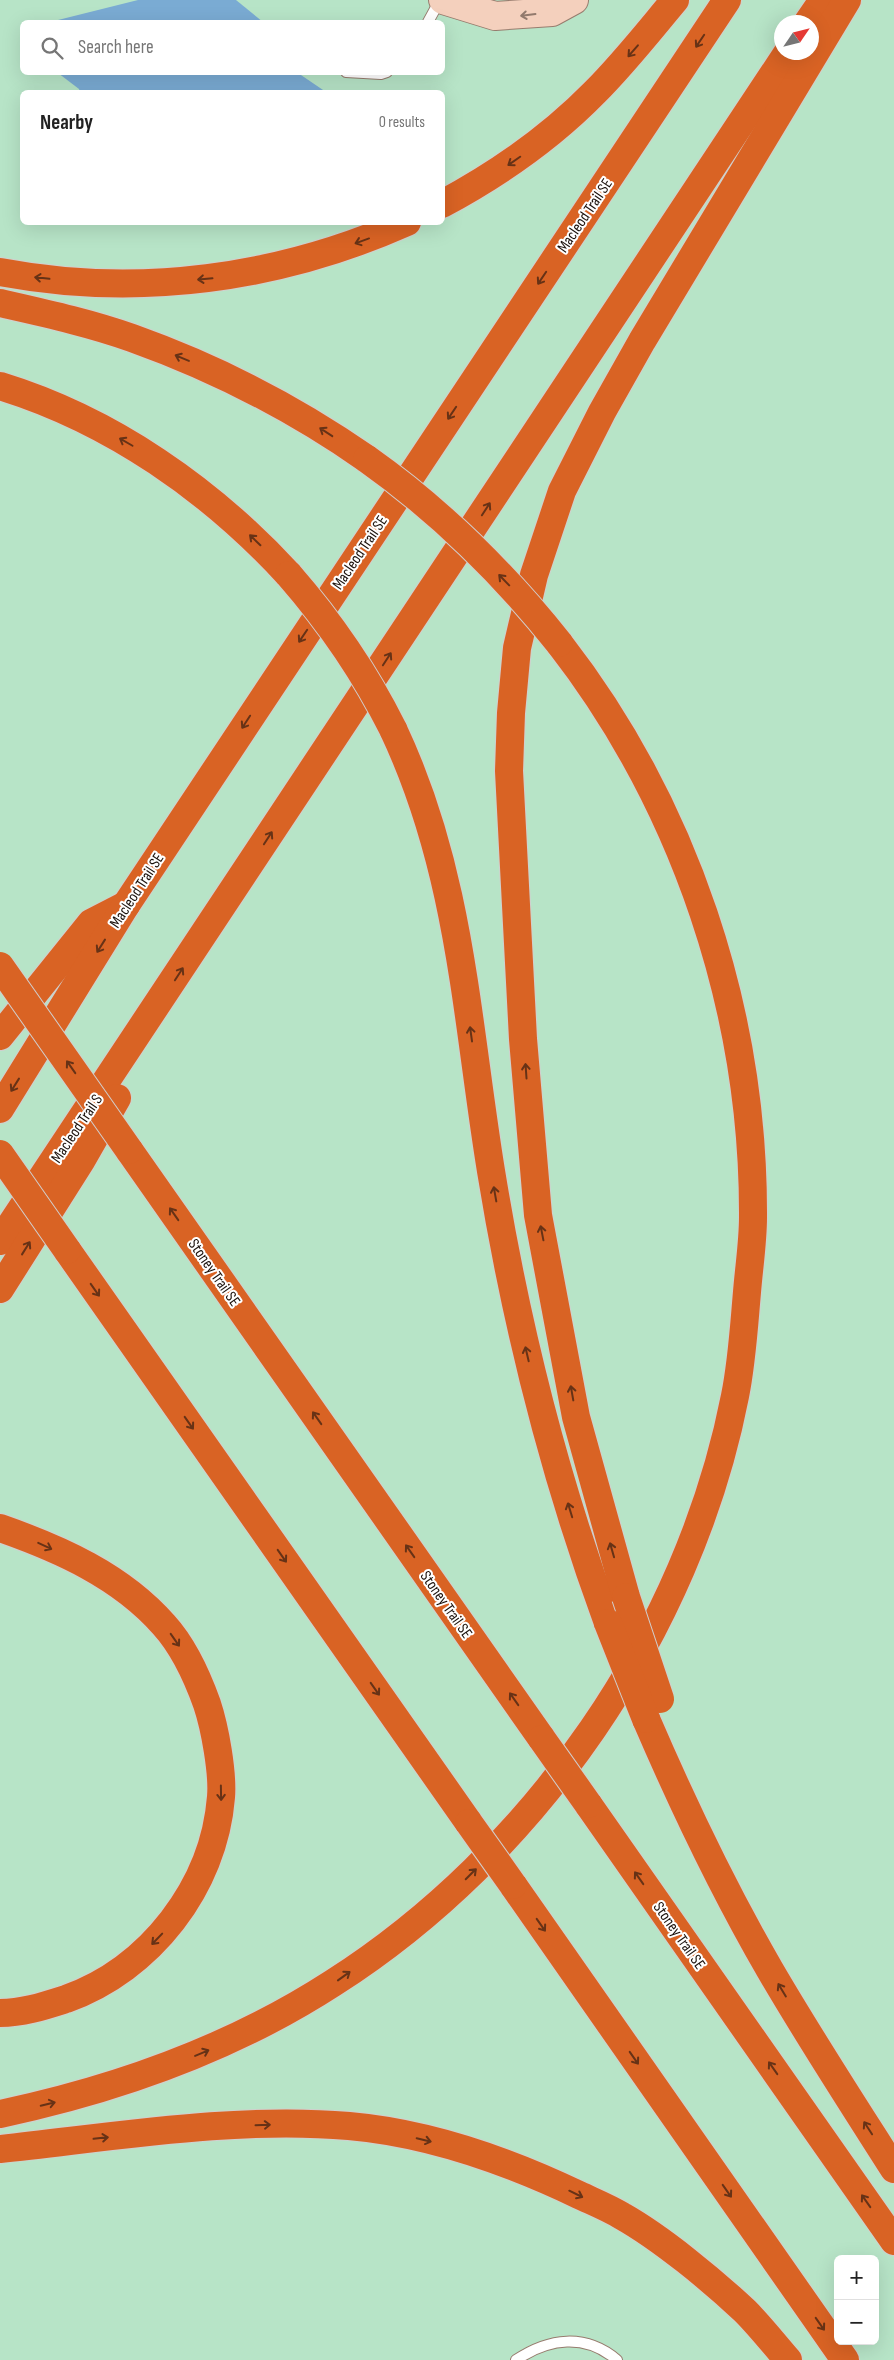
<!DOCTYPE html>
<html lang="en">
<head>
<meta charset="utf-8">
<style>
	:root { --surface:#fff; --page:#f2f2f2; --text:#222; --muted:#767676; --line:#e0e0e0 }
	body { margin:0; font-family:"Sofia Sans Condensed",sans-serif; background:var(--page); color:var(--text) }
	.controls { position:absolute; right:15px; bottom:15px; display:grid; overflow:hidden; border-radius:8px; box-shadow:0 5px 20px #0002 }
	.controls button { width:45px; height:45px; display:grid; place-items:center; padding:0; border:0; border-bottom:1px solid var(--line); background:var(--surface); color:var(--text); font:25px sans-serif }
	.compass { position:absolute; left:774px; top:15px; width:45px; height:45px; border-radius:50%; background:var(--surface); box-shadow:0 5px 20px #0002; rotate:55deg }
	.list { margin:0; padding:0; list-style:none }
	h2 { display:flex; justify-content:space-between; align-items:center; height:65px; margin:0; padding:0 20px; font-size:21px }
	h2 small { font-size:16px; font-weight:400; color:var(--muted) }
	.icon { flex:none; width:28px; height:28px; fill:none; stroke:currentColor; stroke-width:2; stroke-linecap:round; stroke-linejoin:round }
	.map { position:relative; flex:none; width:894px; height:2360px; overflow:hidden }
	.search { position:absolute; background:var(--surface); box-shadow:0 5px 20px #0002; left:20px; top:20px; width:425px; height:55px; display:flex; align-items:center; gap:12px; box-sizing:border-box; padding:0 18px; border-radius:8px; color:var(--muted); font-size:19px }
	.panel { position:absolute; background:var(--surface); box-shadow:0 5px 20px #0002; left:20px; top:90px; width:425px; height:135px; border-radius:8px }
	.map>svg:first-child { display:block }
</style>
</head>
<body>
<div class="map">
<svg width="894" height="2360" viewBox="0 0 894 2360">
	<rect width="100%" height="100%" fill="#fcf0ea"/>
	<path fill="#b7e4c7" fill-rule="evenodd" d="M0,0H894V2360H0ZM22,22H442V72H22ZM782,22H812V52H782ZM22,92H442V222H22ZM838,2259H875V2341H838Z"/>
	<g fill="#7aabd3">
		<polygon points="138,0 236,0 263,22 50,22"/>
		<polygon points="58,73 298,73 326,92 80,92 79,89"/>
	</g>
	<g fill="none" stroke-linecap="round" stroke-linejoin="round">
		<g stroke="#977c6e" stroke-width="12">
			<g id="lane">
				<polyline points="428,22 440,0"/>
				<polyline points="346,72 381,74 387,72"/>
				<path d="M516,2360C549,2338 585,2333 617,2360"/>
			</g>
		</g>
		<g stroke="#977c6e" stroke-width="30">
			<polyline id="secondary" points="443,0 495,16 552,12 574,0"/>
		</g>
		<g stroke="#d1cfce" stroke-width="30">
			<g id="highway">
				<polyline points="808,22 823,0"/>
				<path d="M442,204C498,174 551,137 595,92C624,63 649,31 675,0"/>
				<path d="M0,272C138,298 279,279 407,222"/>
				<path d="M0,303C44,313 90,323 132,338C216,368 294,408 367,459"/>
				<path d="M0,386C111,420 211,490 289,575"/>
				<path d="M393,729C461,873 466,1017 491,1171C516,1325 554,1476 608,1623"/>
				<polyline points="0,1036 91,923 126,905"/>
				<polyline points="0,1109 126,905 727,0"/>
				<polyline points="129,1150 542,1739"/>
				<polyline points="0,1241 788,52"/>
				<polyline points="67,1250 469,1823"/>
				<polyline points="0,1289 81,1161 117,1098"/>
				<path d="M0,1528C60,1549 121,1576 164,1625C184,1647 197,1676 207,1704C215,1728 223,1773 221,1797C214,1887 150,1969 66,1999C44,2006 23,2013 0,2013"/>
				<polyline points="626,1597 576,1417 538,1215 523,1039 509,771 511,713 517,648 534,575 562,491 602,412 642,341 847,0"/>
				<path d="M646,1719C683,1805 723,1889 770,1970C809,2037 852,2103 894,2169"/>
				<polyline points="588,1804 894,2241"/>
				<polyline points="513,1885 845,2360"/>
				<path d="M0,2114C118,2089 231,2049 333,1983C535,1854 689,1631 735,1396C742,1362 744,1326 747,1292C749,1267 753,1242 753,1217C754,1011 685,805 559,643"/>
				<path d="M0,2149C113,2137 236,2116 349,2126C429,2133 508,2161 579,2195C594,2202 609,2208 622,2216C661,2238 712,2280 745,2311C760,2326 774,2344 788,2360"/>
			</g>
		</g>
		<use href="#lane" stroke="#fff" stroke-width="10"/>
		<use href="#secondary" stroke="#f4d0bd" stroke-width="28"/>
		<use href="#highway" stroke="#d96324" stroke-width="28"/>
		<g stroke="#d1cfce" stroke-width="30" stroke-linecap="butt">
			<g id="highway-bridge">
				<path d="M367,459C439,510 504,574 559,643"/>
				<path d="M289,575C330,622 365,673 393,729"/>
				<polyline points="0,966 129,1150"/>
				<polyline points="0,1154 67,1250"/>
				<polyline points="626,1597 660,1699"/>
				<polyline points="608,1623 646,1719"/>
				<polyline points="542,1739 588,1804"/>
				<polyline points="469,1823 513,1885"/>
			</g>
		</g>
		<use href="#highway-bridge" stroke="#d96324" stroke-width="28"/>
	</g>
	<defs><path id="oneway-shaft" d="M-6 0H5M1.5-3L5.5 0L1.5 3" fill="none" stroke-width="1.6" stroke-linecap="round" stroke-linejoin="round" transform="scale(1.25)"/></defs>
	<use stroke="#927a6d" href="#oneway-shaft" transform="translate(528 15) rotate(173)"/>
	<g stroke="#673216">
		<use href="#oneway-shaft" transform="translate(700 41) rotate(124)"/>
		<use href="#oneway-shaft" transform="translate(633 51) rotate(131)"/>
		<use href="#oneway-shaft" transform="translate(514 161) rotate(145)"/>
		<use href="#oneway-shaft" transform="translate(362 241) rotate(160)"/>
		<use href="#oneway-shaft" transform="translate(42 278) rotate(-174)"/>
		<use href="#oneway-shaft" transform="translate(542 278) rotate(124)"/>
		<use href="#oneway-shaft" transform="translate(205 279) rotate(175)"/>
		<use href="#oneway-shaft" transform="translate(182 358) rotate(-157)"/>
		<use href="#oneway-shaft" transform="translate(452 413) rotate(124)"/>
		<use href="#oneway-shaft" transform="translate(326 432) rotate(-147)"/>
		<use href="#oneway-shaft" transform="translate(126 442) rotate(-150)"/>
		<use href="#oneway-shaft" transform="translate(486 509) rotate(-57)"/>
		<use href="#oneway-shaft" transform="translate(255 540) rotate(-136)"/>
		<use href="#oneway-shaft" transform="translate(504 580) rotate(-134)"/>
		<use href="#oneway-shaft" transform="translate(303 636) rotate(124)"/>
		<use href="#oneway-shaft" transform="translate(387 659) rotate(-57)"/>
		<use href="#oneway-shaft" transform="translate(246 722) rotate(123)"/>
		<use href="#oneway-shaft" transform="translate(268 838) rotate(-57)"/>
		<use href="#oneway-shaft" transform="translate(101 946) rotate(122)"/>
		<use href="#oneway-shaft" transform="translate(179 974) rotate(-57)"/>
		<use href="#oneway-shaft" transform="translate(471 1034) rotate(-98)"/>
		<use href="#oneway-shaft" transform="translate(71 1067) rotate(-125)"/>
		<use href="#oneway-shaft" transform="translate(526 1071) rotate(-94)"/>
		<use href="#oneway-shaft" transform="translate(15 1085) rotate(122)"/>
		<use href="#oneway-shaft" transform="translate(495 1194) rotate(-100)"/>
		<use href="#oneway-shaft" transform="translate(174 1214) rotate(-125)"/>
		<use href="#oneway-shaft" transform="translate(542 1233) rotate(-101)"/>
		<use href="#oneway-shaft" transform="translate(26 1248) rotate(-58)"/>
		<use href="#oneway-shaft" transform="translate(95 1290) rotate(55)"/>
		<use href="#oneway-shaft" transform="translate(527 1354) rotate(-103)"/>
		<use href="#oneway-shaft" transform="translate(572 1393) rotate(-100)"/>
		<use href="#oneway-shaft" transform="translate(317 1418) rotate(-125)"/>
		<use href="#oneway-shaft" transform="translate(189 1423) rotate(55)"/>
		<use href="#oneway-shaft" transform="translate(570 1510) rotate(-107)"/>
		<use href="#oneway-shaft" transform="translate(45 1546) rotate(25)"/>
		<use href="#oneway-shaft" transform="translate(612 1550) rotate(-106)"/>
		<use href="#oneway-shaft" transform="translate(410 1551) rotate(-125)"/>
		<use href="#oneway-shaft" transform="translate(282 1556) rotate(55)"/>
		<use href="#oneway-shaft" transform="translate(175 1640) rotate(55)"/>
		<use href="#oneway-shaft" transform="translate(375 1689) rotate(55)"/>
		<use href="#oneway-shaft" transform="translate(514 1699) rotate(-125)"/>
		<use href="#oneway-shaft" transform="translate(221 1793) rotate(89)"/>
		<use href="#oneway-shaft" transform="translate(471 1874) rotate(-45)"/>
		<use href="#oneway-shaft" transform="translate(639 1878) rotate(-125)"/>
		<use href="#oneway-shaft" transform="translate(541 1925) rotate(55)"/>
		<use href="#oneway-shaft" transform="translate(157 1939) rotate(134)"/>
		<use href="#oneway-shaft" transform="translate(344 1976) rotate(-36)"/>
		<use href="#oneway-shaft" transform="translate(782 1990) rotate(-121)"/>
		<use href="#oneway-shaft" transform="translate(202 2053) rotate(-23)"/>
		<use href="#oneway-shaft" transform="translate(634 2058) rotate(55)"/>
		<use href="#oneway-shaft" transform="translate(773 2068) rotate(-125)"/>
		<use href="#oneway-shaft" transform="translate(48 2104) rotate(-14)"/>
		<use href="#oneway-shaft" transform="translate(263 2125) rotate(-2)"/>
		<use href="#oneway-shaft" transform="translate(868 2128) rotate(-123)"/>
		<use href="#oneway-shaft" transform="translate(101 2138) rotate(-6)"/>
		<use href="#oneway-shaft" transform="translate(424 2140) rotate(13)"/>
		<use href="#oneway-shaft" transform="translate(727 2191) rotate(55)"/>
		<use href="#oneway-shaft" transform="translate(576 2194) rotate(26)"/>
		<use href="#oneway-shaft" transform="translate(866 2201) rotate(-125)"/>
		<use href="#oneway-shaft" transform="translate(820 2324) rotate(55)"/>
	</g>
	<g text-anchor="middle" stroke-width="4" stroke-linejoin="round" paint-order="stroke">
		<g font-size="16" fill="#1b110c" stroke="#fff">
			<text transform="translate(584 215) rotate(-56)" y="6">Macleod Trail SE</text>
			<text transform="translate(359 552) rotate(-56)" y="6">Macleod Trail SE</text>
			<text transform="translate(136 890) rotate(-57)" y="6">Macleod Trail SE</text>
			<text transform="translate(76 1128) rotate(-56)" y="6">Macleod Trail S</text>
			<text transform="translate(215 1272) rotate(55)" y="6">Stoney Trail SE</text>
			<text transform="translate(447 1604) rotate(55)" y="6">Stoney Trail SE</text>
			<text transform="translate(680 1935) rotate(55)" y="6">Stoney Trail SE</text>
		</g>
	</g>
</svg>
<div class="controls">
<button>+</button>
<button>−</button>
</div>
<svg class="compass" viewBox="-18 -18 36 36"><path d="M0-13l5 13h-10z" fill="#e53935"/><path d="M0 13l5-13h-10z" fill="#767676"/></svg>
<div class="search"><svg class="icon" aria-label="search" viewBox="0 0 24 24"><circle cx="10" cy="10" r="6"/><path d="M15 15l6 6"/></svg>Search here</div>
<section class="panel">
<h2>Nearby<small>0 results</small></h2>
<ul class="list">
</ul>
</section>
</div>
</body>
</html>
